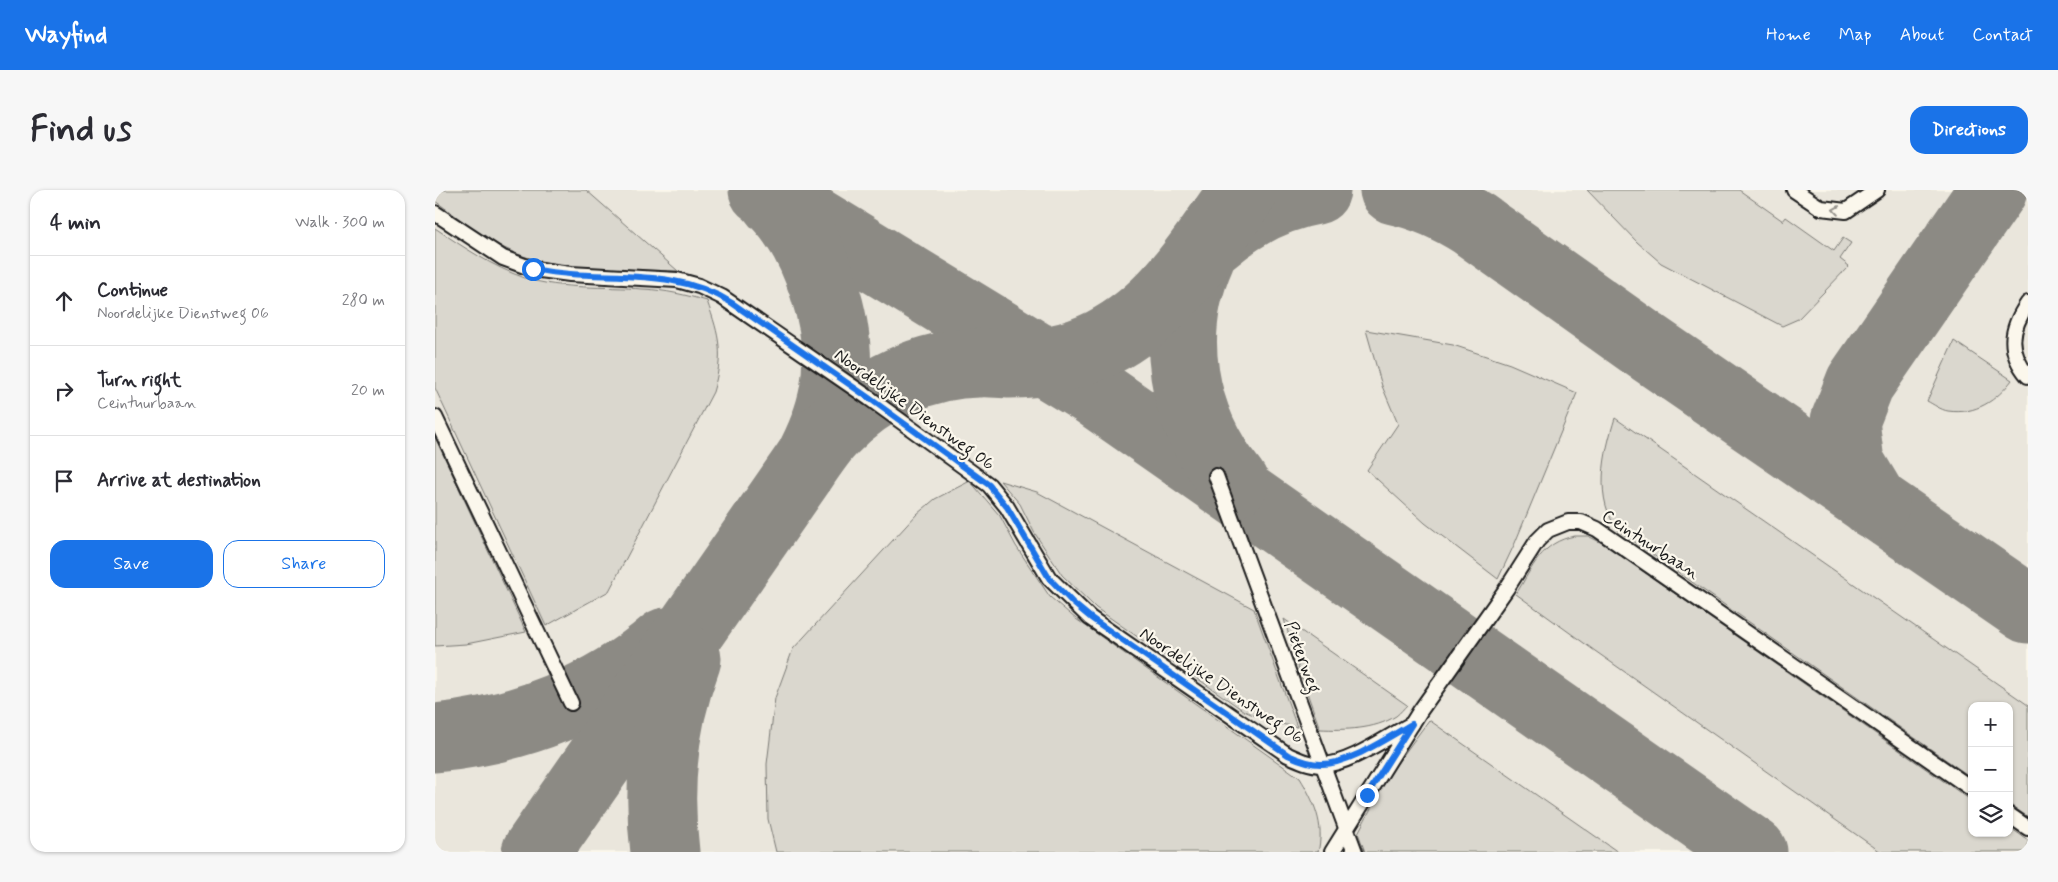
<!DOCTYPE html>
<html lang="en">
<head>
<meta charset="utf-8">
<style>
	:root { --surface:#fff; --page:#f7f7f7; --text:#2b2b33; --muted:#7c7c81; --line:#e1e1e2; --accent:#1a73e8 }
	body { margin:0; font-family:Mynerve,sans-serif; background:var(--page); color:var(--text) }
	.controls { position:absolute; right:15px; bottom:15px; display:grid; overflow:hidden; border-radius:10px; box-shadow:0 1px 4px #0004 }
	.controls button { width:45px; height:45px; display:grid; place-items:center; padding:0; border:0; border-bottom:1px solid var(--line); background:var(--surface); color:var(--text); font:25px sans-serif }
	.stop { position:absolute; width:15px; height:15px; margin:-11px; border:4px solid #1a73e8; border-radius:50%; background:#fff }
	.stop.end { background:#1a73e8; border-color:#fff; box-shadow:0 1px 5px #0008 }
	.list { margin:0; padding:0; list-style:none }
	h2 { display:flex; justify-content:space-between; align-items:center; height:65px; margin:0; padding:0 20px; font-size:21px }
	h2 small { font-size:16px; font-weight:400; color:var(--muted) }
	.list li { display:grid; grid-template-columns:32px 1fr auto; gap:15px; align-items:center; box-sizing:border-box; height:90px; padding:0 20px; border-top:1px solid var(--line) }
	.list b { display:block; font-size:19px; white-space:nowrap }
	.list p { margin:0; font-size:16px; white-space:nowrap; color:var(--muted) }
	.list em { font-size:16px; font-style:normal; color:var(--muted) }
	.actions { display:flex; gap:10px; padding:15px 20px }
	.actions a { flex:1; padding:11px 0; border:1px solid var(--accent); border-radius:15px; text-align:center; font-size:18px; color:var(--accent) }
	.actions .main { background:var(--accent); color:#fff }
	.icon { flex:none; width:28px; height:28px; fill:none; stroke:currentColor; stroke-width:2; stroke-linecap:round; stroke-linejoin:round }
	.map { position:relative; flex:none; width:1593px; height:662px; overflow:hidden; border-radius:15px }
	header { display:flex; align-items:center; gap:30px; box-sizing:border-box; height:70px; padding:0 25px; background:var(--accent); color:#fff }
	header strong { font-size:24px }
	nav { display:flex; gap:28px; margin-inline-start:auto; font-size:18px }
	.intro { display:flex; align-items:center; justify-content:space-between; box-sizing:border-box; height:120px; padding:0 30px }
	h1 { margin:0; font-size:35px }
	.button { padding:12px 22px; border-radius:15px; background:var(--accent); color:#fff; font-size:18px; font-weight:700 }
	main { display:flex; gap:30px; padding:0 30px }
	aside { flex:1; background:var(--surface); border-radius:15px; box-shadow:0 1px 4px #0004 }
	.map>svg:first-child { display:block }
</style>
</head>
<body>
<header>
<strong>Wayfind</strong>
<nav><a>Home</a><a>Map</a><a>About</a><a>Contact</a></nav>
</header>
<div class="intro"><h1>Find us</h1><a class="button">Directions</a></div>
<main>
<aside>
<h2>4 min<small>Walk · 300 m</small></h2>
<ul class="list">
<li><svg class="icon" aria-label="ahead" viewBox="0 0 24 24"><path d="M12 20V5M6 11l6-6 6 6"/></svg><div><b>Continue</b><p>Noordelijke Dienstweg 06</p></div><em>280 m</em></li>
<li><svg class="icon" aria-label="right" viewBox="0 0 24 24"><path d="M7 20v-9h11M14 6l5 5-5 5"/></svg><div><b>Turn right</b><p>Ceintuurbaan</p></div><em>20 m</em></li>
<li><svg class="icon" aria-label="arrive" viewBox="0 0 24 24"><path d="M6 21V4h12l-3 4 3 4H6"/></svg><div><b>Arrive at destination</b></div></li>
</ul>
<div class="actions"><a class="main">Save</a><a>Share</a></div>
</aside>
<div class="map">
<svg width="1593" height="662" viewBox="0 0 1593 662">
	<rect width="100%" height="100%" fill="#fbf7ec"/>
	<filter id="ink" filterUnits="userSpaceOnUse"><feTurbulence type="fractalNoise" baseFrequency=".02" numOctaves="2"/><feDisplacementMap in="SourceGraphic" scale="10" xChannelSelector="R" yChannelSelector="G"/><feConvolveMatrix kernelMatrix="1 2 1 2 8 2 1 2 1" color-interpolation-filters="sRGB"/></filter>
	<g filter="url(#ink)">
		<path fill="#eae6dc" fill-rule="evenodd" d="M0,0H1593V662H0ZM1537,516H1574V643H1537Z"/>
		<g fill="#dad7ce" stroke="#7b7a75">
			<path d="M0,0H151L243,81C193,79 126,82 80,63C51,51 26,29 0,11Z"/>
			<polygon points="1152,0 1304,0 1348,31 1351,27 1399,61 1408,48 1416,53 1405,69 1414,76 1363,129 1347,136 1226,73 1202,52"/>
			<path d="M0,38C28,57 58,77 90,88C127,100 170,96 208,99C230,100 251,105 272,111C285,147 289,165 278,202L174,401L111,436L0,198Z"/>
			<polygon points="931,140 1018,155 1075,174 1142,203 1080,353 1063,389 990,333 932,280 963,234 947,196"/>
			<path d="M1519,151L1577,190C1562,210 1541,225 1513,221C1506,220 1498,214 1492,211Z"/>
			<path d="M1180,228L1593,515V627L1574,614V516H1537V588L1184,341C1158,310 1169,263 1180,228Z"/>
			<polygon points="0,247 91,442 31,454 0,456"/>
			<path d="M535,291L565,326L581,356L615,407L641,429L865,588C879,611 890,635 883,662H341L333,629L332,574L340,508L358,459L482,324L500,309Z"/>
			<polygon points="565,291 602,302 819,419 862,537 835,532 809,521 661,418 627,385 599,342 585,314"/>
			<path d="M1140,346H1153L1169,354L1537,611V643H1574V637L1593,650V662H1446L1160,461L1081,404C1098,377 1106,352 1140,346Z"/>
			<path d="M849,429L972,515C969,518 965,523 961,526C939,540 910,540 885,539L865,483Z"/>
			<polygon points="994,530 1183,662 930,662 923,643 953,586"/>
		</g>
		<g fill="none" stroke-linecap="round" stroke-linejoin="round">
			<g stroke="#8c8a84" stroke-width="69">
				<polyline points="328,0 659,202 1318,662"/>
				<path d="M959,0C988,6 1014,18 1039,34L1208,154L1593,419"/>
				<path d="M339,11C381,52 408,137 400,195C397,219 388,242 377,264"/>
				<path d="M776,52C806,26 841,7 881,0"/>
				<path d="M766,66C732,143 746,228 799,293"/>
				<polyline points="1440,315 1415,273 1410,231 1425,193 1558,0"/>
				<path d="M0,548C84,540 166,508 231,452"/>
				<path d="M101,662L369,277C378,264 386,251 397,240C435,200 489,173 545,173C555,172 565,174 575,174C605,174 639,167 667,153C732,120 768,58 809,0"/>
				<path d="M230,662C222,597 229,530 252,469"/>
			</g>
			<g stroke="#1c1c1c" stroke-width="18">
				<g id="lane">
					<polyline points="1359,0 1386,18 1411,21 1442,0"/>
					<path d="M0,23L68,68L98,79L135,84L242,90L264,96L287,107L434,208L554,295L572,317L614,388L655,428L853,565C864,570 875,575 887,575C915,574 952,547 977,534"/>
					<path d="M1593,113C1575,139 1572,161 1593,186"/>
					<polyline points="0,227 136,513"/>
					<polyline points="781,286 920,662"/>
					<polyline points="1574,625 1593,638"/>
					<polyline points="897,662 985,521 1072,398 1102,351 1113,340 1133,332 1146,332 1162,339 1537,599"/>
				</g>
			</g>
			<use href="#lane" stroke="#fbf7ec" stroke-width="14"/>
		</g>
		<defs><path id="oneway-chevron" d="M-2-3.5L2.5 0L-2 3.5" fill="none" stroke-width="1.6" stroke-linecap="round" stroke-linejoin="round" transform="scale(1.25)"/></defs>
		<use stroke="#97948e" href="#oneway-chevron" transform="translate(1401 20) rotate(-172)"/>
	</g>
	<g fill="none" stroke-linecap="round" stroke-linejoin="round" filter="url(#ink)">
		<path stroke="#1a73e8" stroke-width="6" d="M98,79C166,93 236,74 297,113L434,208L554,295L572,317L614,388L638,413L656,428L853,565C864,570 874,574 886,574C913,575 953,547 977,534L932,605"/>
	</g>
	<g text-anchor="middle" stroke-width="4.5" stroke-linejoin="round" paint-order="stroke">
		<g font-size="18" fill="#1c1c1c" stroke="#fbf7ec">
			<text transform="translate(480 219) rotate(36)" y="6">Noordelijke Dienstweg 06</text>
			<text transform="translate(1216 354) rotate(33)" y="6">Ceintuurbaan</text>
			<text transform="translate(868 467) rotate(70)" y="6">Pieterweg</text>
			<text transform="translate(787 495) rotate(34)" y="6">Noordelijke Dienstweg 06</text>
		</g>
	</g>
</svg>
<div class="controls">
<button>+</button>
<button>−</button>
<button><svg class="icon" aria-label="layers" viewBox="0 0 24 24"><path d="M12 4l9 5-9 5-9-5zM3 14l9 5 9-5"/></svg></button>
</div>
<div class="stop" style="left:98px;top:79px"></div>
<div class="stop end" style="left:932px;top:605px"></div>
</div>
</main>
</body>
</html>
